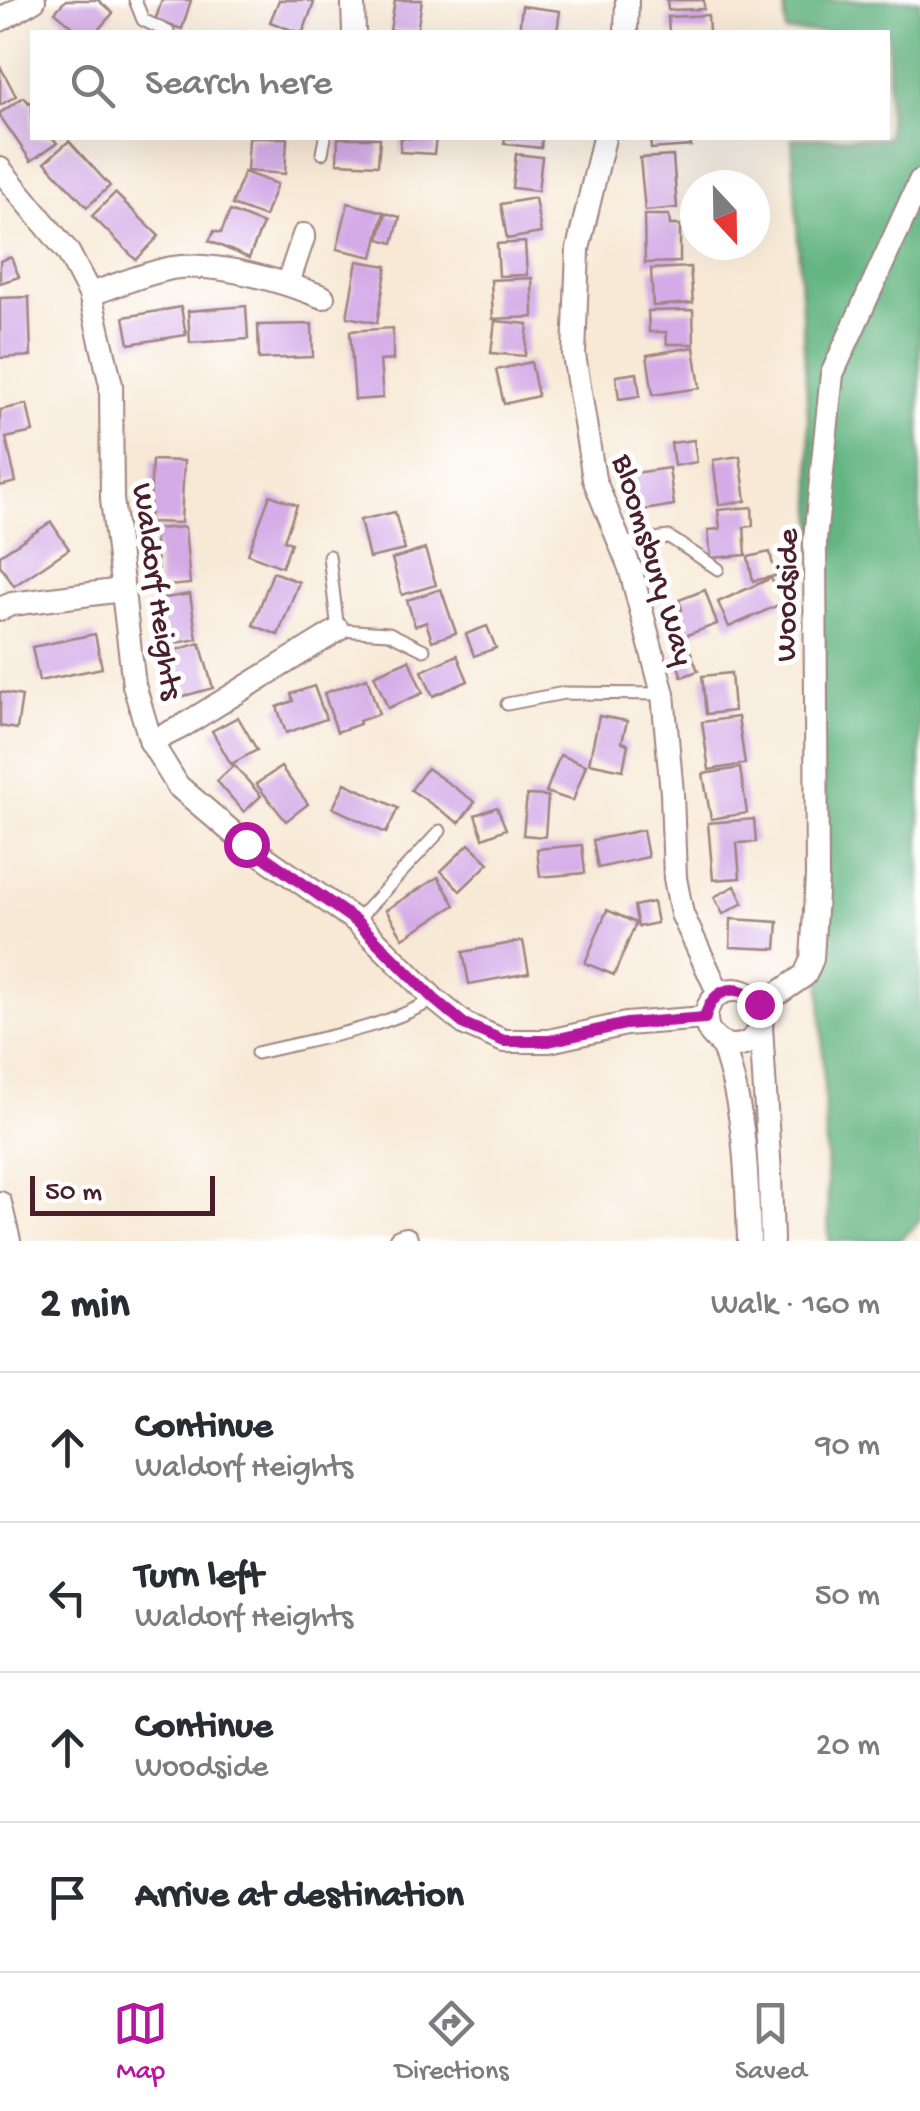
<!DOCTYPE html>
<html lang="en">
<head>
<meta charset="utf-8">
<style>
	:root { --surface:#fff; --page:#f2f2f3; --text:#2b2b33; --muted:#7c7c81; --line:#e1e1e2; --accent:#b5179e }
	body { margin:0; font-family:"Gochi Hand",sans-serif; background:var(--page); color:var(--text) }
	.compass { position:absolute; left:680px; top:170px; width:90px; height:90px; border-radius:50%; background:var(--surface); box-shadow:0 10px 40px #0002; rotate:158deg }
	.scale { position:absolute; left:30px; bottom:25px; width:185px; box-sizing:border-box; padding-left:10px; border:5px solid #4a1f2b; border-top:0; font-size:28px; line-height:35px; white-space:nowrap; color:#4a1f2b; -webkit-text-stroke:8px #fff; paint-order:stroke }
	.stop { position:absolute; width:30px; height:30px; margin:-22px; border:8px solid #b5179e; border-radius:50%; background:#fff }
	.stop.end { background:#b5179e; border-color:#fff; box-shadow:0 2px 10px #0008 }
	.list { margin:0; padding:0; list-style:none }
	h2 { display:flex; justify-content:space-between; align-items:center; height:130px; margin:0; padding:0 40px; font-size:42px }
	h2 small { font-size:32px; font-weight:400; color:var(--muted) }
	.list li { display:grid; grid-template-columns:65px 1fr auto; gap:30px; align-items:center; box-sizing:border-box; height:150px; padding:0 40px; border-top:2px solid var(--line) }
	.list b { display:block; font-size:38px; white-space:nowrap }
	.list p { margin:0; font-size:32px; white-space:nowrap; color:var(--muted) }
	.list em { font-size:32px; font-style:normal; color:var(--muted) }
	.icon { flex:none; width:55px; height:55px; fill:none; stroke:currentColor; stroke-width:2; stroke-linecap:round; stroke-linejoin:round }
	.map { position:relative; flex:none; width:920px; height:1241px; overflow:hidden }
	.search { position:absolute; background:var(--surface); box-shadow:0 10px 40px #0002; left:30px; right:30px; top:30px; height:110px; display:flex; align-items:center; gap:25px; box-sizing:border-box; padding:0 35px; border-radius:0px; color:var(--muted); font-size:38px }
	.sheet { height:730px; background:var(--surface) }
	nav { display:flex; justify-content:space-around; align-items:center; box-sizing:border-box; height:140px; border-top:2px solid var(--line); background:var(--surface); font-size:28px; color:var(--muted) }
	nav a { display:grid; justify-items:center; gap:5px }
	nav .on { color:var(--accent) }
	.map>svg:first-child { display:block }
</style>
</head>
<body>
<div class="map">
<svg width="920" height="1241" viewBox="0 0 920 1241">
	<rect width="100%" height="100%" fill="#fff"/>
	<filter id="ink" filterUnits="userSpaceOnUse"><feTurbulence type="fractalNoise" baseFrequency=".01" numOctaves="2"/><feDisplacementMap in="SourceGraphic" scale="20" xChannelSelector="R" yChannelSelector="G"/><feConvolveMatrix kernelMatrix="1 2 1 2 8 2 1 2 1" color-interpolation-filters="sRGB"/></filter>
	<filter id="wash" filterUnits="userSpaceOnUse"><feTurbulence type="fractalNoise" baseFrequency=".0048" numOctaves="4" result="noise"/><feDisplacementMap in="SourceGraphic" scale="40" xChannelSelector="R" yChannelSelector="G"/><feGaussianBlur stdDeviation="2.25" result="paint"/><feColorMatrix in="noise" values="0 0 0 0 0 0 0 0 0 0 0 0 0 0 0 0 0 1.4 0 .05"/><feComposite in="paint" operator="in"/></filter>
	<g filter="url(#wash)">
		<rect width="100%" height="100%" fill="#f7e9d5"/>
		<polygon fill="#62b480" stroke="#566a56" stroke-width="2.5" points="784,0 920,0 920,1221 898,1241 829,1241 817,877 815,539 792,138 888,138 888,32 786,32"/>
		<g id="blocks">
			<g fill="#d4abe7">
				<polygon points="66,0 98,0 113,13 96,32 79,32 55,12"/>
				<polygon points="162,0 191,0 182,29 155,21"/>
				<polygon points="279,0 307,0 314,3 303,32 297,32 270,22"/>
				<polygon points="395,0 422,0 417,32 390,30"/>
				<polygon points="667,0 704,0 704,9 668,10"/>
				<polygon points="522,6 560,11 557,32 519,32"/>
				<polygon points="708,15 709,32 669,32 668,17"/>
				<polygon points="0,66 16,96 0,105"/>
				<polygon points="24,97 29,103 32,101 32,138 53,138 57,143 31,161 0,116 0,113"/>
				<polygon points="249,138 287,138 285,174 247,171"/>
				<polygon points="338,138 380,138 378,165 337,163"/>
				<polygon points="401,138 436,138 434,154 400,152"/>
				<polygon points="505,138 542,138 541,148 504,144"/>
				<polygon points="650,138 690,138 691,146 651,149"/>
				<polygon points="69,141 110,186 87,207 45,162"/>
				<polygon points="516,154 542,157 538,191 512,188"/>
				<polygon points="673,156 677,208 645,211 640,158"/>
				<polygon points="244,172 277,184 265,217 232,205"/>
				<polygon points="115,193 159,236 136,260 92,216"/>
				<polygon points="535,198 541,233 507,239 501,204"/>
				<polygon points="348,203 384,212 373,257 337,249"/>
				<polygon points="230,211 263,224 249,258 209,241 214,231 221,233"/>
				<polygon points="386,213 400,217 393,243 379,239"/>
				<polygon points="644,215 669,215 670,225 680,225 680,262 645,263"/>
				<polygon points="525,242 527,275 499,276 497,244"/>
				<polygon points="11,257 19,277 0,283 0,261"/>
				<polygon points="357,261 387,266 377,323 347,317"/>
				<polygon points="690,267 693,303 653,306 651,269"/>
				<polygon points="532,278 533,317 493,319 491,280"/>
				<polygon points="29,297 31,356 0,358 0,298"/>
				<polygon points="246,306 248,339 190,343 188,311"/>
				<polygon points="181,307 186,335 129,344 124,317"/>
				<polygon points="693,310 694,344 667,344 666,332 649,332 648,311"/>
				<polygon points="495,321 528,324 525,356 491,353"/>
				<polygon points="312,324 313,357 259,359 258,325"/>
				<polygon points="393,328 393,360 380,361 383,398 355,400 350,331"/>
				<polygon points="694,347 700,388 653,395 647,355"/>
				<polygon points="531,362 538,396 504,404 496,370"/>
				<polygon points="637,373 640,396 619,399 616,376"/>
				<polygon points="27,404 33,432 6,438 16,482 0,486 0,410"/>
				<polygon points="694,440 697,462 674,466 671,443"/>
				<polygon points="740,456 746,501 719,505 713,460"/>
				<polygon points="152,460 184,461 181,523 149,522"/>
				<polygon points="669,468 674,505 627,513 621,475"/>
				<polygon points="270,495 297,505 284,540 291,543 282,567 248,554"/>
				<polygon points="752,507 753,526 744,527 746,555 711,558 708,530 720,529 718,510"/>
				<polygon points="395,512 405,550 369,558 360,520"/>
				<polygon points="51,522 69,549 14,586 0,565 0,555"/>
				<polygon points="185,527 190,584 159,587 154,529"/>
				<polygon points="425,549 436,585 402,595 392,559"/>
				<polygon points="770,552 775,576 753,581 748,557"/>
				<polygon points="273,572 299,582 278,635 253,625"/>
				<polygon points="771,578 783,603 729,627 718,602"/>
				<polygon points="441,589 456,633 432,641 426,622 415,626 407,600"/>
				<polygon points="705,590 717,624 676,639 667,616 682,610 679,600"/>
				<polygon points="190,594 197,639 161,646 156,618 162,617 159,599"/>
				<polygon points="487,626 496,648 474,656 466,634"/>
				<polygon points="95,634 102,668 39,681 32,647"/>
				<polygon points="200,643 213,688 177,698 165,653"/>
				<polygon points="690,650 698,671 682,677 674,656"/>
				<polygon points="457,655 468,681 433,696 422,671"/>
				<polygon points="409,660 423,693 388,708 374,675"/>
				<polygon points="731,673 734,711 706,714 702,676"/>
				<polygon points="367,678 379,714 359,721 360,724 337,732 324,693"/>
				<polygon points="314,686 326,719 286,733 277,707 293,701 291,694"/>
				<polygon points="0,692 22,696 17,729 0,726"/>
				<polygon points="599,716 627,721 622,742 628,744 623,770 589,763"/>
				<polygon points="238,717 257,750 231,764 212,731"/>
				<polygon points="738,717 745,764 709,770 702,722"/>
				<polygon points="560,755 586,765 573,801 546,792"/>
				<polygon points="234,765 261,796 244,812 217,781"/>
				<polygon points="281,767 308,804 286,821 256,784"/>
				<polygon points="427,768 475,802 459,823 411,790"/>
				<polygon points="740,768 747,813 711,819 703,774"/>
				<polygon points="345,783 398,808 386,833 333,808"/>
				<polygon points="527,795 548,796 545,837 523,835"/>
				<polygon points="497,807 506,829 483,838 475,815"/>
				<polygon points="754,819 756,842 737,843 740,878 713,880 708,823"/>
				<polygon points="643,830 648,857 598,868 593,840"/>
				<polygon points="469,844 489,863 460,891 441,871"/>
				<polygon points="582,845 585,873 540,877 537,849"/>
				<polygon points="438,877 455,905 403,938 386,910"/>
				<polygon points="735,886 743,903 723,914 714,897"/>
				<polygon points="653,902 657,923 638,927 634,906"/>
				<polygon points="607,910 636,923 614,975 585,963"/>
				<polygon points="731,919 778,922 776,949 730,947"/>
				<polygon points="523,941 529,973 469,984 463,952"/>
			</g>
		</g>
	</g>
	<g filter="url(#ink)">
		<use href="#blocks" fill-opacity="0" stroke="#a08480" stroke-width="2.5"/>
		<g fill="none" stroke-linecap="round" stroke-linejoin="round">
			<g stroke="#a08480" stroke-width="15">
				<g id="lane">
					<polyline points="135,0 143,20 168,32"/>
					<polyline points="322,153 325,138"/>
					<polyline points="620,544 669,537 718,569"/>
					<polyline points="329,556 338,630 389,633 424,650"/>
					<polyline points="507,704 564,693 663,694"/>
					<polyline points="356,921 440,831"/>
					<path d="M257,1053C314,1039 384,1029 434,999"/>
				</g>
			</g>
			<g stroke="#a08480" stroke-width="26">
				<g id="street">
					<polyline points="353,4 354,32"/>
					<polyline points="0,20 34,0"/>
					<polyline points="626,32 627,0"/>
					<polyline points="604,138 578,249 574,355 594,479 630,568 663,694 672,793 675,878 682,914 719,994"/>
					<polyline points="0,169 68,252 90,294 111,385 112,499 134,685 151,742 178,786 246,844 356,921 434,999 465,1024 504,1041 549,1041 626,1024 705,1018"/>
					<polyline points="288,283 304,235"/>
					<path d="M90,294C116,286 145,273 172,268C216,261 281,281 323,297"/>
					<polyline points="0,609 12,604 122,590"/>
					<polyline points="151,742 181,727 338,630"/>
					<circle cx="734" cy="1018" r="28"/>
					<polyline points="759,1003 779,993 805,975 812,959 817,877 815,539 832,374 920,181"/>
					<polyline points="761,1026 770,1175 772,1241"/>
					<path d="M722,1044C745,1108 747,1173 749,1241"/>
					<polyline points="0,1203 9,1241"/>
					<polyline points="400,1241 406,1239"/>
				</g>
			</g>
			<use href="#lane" stroke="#fff" stroke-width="11"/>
			<use href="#street" stroke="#fff" stroke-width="22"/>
		</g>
	</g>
	<g fill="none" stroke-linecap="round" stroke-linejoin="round" filter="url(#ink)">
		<path stroke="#b5179e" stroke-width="12" d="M246,844L356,921L434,999L464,1024L504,1041H549L626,1024L705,1018C712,988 738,980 759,1004"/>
	</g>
	<g text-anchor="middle" stroke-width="10" stroke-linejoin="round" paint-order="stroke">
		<g font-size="32" fill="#4a1f2b" stroke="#fff">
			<text transform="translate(656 559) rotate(73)" y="11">Bloomsbury Way</text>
			<text transform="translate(160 591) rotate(82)" y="11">Waldorf Heights</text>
			<text transform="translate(784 595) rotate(-89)" y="11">Woodside</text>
		</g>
	</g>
</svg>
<svg class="compass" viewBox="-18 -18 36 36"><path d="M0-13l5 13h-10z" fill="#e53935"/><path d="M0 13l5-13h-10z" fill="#7c7c81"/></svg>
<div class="scale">50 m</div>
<div class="stop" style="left:246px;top:844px"></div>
<div class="stop end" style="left:759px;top:1004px"></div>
<div class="search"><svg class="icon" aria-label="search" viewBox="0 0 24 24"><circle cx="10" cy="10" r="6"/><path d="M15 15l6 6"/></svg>Search here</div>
</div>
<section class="sheet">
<h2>2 min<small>Walk · 160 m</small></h2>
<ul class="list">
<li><svg class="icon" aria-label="ahead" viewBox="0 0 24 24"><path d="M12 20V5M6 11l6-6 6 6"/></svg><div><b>Continue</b><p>Waldorf Heights</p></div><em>90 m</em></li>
<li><svg class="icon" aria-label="left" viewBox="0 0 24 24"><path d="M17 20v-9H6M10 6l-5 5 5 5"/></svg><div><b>Turn left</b><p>Waldorf Heights</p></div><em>50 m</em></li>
<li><svg class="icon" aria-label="ahead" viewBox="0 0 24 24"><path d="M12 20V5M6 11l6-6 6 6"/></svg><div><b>Continue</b><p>Woodside</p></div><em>20 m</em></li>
<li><svg class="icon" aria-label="arrive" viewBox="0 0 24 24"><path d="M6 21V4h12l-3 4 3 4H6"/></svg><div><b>Arrive at destination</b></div></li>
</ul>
</section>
<nav>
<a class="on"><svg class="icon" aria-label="map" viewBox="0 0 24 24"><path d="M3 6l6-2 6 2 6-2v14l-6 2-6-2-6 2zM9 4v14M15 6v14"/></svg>Map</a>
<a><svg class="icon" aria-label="directions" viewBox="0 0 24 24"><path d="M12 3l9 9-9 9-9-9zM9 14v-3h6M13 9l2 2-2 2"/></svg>Directions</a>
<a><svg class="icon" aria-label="saved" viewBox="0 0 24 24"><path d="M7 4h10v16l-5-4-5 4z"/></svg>Saved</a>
</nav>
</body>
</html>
